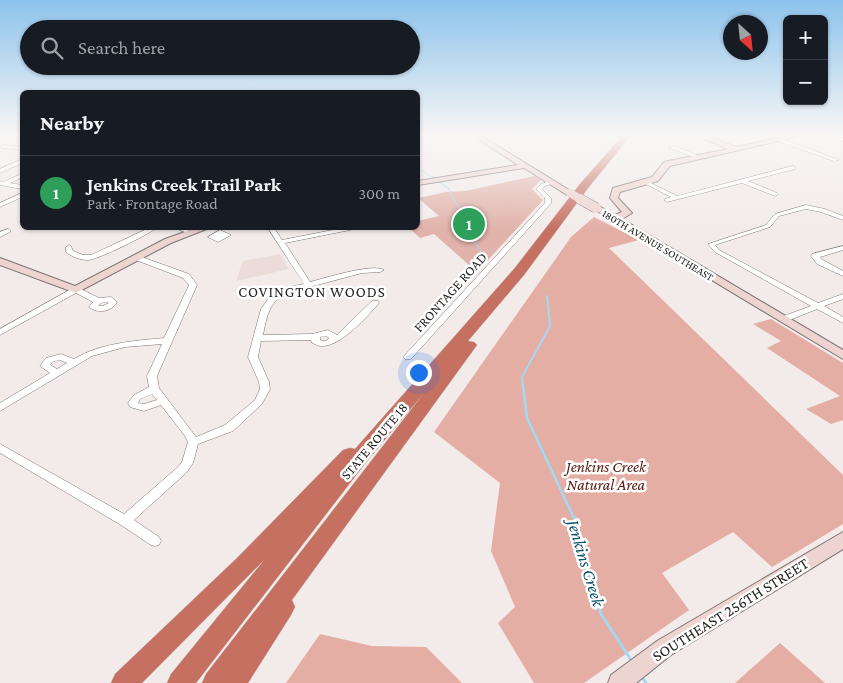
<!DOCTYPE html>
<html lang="en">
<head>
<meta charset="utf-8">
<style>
	:root { --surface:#171b24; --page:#20242c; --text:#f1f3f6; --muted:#9ea1a6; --line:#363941; --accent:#1486ac }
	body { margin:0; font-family:"Crimson Pro",serif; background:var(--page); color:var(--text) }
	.controls { position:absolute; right:15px; top:15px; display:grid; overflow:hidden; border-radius:8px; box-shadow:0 1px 4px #0004 }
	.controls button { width:45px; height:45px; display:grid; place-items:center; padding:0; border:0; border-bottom:1px solid var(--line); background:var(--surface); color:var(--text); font:25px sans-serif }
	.compass { position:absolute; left:723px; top:15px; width:45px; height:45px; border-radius:50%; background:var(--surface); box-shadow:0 1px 4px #0004; rotate:153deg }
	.you { position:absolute; left:418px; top:372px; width:18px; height:18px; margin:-12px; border:4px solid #fff; border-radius:50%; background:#1a73e8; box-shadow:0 0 0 8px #1a73e833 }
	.badge { display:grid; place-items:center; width:32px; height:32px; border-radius:50%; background:var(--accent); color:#fff; font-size:16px; font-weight:700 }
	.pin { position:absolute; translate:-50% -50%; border:2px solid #fff; box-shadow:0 1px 5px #0006 }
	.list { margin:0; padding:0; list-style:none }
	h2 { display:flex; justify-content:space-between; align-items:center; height:65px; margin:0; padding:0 20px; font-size:21px }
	h2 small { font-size:16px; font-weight:400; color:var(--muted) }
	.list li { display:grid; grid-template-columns:32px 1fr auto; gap:15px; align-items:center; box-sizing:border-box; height:75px; padding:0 20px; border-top:1px solid var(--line) }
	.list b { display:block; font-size:19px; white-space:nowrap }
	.list p { margin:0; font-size:16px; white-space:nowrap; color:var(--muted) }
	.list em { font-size:16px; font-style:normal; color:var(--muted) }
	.icon { flex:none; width:28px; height:28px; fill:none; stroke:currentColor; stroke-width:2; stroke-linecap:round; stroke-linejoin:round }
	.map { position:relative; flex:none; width:843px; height:683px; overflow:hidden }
	.search { position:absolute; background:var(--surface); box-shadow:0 1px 4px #0004; left:20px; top:20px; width:400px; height:55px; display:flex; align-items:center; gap:12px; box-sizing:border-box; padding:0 18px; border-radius:28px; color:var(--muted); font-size:19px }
	.panel { position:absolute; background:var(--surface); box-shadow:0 1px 4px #0004; left:20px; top:90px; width:400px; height:140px; border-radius:8px }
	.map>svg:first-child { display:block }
</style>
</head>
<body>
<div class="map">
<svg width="843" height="683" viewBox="0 0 843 683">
	<rect width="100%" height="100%" fill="#f2ebea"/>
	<polygon fill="#ebdcd9" points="280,254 289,269 236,281 243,261"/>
	<polygon fill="#e1b3ab" points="534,176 541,180 532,189 543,200 477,272 434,234 420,238 409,228 418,228 418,221 439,216 418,198 446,192 465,191"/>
	<g fill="#e4aea5">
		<polygon points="594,217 639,240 609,248 843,475 843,524 772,567 733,532 662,573 689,610 584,683 534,683 498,623 515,607 491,551 500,483 434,432 571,237"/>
		<polygon points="771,319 843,363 843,420 831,424 806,409 840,396 767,348 781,341 753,324"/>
		<polygon points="320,634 372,646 426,647 462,683 286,683"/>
		<polygon points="780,643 825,683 735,683"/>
	</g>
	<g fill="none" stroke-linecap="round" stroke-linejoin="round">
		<g stroke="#a3d9f1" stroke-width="1">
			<polyline points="418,168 434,178"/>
			<polyline points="438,181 449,189 482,254"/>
		</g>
		<polyline stroke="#a3d9f1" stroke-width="2" points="523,387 522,377 550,326 547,296"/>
		<polyline stroke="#a3d9f1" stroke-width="2.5" points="523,386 527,418 574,518"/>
		<g stroke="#a3d9f1" stroke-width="3">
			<polyline points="574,517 601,614 631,660"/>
			<polyline points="642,677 646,683"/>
		</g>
		<g stroke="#7b7473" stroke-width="1">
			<g id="street">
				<polygon points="821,134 828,134 843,138 843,141"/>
				<polygon points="778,139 782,139 839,160 834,161 778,141"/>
				<polygon points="4,145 22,148 22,150 2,148 1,147"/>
				<polygon points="670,146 674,146 702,157 697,158 670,148"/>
				<polygon points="20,160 22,160 22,163 0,173 0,169"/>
				<polygon points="793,166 796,168 795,169 748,181 777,193 777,195 775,196 742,183 667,202 664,200 665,199 671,197 642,182 647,181 677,196"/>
				<polygon points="19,175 21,176 21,178 10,183 22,185 22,189 0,185 0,181 3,182"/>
				<polygon points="552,180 554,181 554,183 545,186 542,189 551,198 551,203 545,210 411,359 405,359 403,357 405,355 545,203 545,198 536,189 541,184"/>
				<polygon points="22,193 22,197 0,207 0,203"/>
				<polygon points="806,205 825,209 843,216 843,220 821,212 806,209 779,216 770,227 715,245 719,250 818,303 843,294 843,299 824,306 843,317 843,323 817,309 787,321 781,321 780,319 781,317 811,306 715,252 708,244 766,225 775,214"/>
				<path d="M149,228H156C148,235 99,259 88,260C81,260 72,257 66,252V247L69,245L71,246L73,251L83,255H91Z"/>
				<polygon points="176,228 184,228 192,232 189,234"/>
				<path d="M268,228H274L282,240L343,228H353L350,230L285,243L310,282C325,278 373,263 384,270L380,272L362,273L287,293C268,303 267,316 263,335L312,334L328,330L337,335L372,301H378L379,303C367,317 342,345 323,346C319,347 316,344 312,343L311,340L261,341L258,357L269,382L270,389L262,404L233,431L198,444L193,463L186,473L134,520L159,537L161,541L159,545L155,546L151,545L121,525L0,453V444L124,514L178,467L182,462L188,442L185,436L161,405L144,411L130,407L128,403L134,395L149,387L147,376L162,344L125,347L92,356L0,411V403L50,373L40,366L46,358L61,354L74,359C101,343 133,341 164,338L189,285L183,278L136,260L135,258L139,256L189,274L197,285L157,376L159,388L196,437L225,425L255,400L260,389L259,382L248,357L261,309L272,294L281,289L304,284ZM326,336L329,338L328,340L323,341L320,340V337ZM60,360L67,363L57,369L50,365L52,362ZM152,394L157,400L144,404L138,403L140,399Z"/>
				<polygon points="8,229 11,231 10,232 0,237 0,232"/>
				<polygon points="220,230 231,235 218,242 208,237"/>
				<polygon points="843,246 843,250 820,257 823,260 843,271 843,276 817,264 811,256 812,254"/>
				<path d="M73,288H79L99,298L111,297L117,302C111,312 98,314 89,307L93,302L76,293L0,335V329ZM107,302L109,303L103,306H98L101,303Z"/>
			</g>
		</g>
		<g stroke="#7b7473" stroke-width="2">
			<g id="secondary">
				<polygon points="470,134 478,134 574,193 567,195 524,168 418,185 418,181 518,165"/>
				<polygon points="693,134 702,134 736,147 797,134 809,134 670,166 658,181 620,192 618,198 632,213 622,219 843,350 843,359 592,208 593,206 599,206 615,215 622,212 610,198 613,188 652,177 664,162 728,149"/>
				<polygon points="196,228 209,228 171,243 76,293 0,265 0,258 75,286 165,239"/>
				<polygon points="843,532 843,549 671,655 636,683 608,683 611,675 657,641"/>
			</g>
		</g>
		<g stroke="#cbcbcb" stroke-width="1">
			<polygon id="highway" points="624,134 632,134 588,188 524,275 468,341 474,342 477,345 292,600 295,607 291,615 248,683 202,683 206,674 424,393 367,461 196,683 167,683 171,674 265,559 142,683 111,683 115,674 236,559 343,450 350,448 355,449 514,269 580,184"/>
		</g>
		<use href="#street" fill="#fff" fill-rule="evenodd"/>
		<use href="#secondary" fill="#eed4d0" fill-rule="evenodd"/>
		<use href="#highway" fill="#c67062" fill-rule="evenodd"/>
		<g stroke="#7b7473" stroke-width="8" stroke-linecap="butt">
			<polyline id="secondary-bridge-far1" points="570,193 582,200"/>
		</g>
		<g stroke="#7b7473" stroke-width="11" stroke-linecap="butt">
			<polyline id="secondary-bridge" points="580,199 596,208"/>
		</g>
		<use href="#secondary-bridge-far1" stroke="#eed4d0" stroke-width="8"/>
		<use href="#secondary-bridge" stroke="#eed4d0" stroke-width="10"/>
	</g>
	<linearGradient id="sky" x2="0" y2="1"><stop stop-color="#8cc3ec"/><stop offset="0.59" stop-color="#f9f6f6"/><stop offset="1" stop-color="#f9f6f6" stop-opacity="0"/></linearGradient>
	<rect width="843" height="229" fill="url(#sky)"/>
	<g text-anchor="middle" stroke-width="5" stroke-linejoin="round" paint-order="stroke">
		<g font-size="11" fill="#282625" stroke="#fff">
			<text transform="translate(658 245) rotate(31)" y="4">180TH AVENUE SOUTHEAST</text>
		</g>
		<g font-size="14" fill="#282625" stroke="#fff">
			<text transform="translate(450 292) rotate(-48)" y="5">FRONTAGE ROAD</text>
			<text transform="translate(374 441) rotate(-50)" y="5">STATE ROUTE 18</text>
		</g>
		<g font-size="15" letter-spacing="1" fill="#282625" stroke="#fff">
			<text x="312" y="297">COVINGTON WOODS</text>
		</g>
		<g font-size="16" font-style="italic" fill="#571810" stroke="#fff">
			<text x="606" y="472">Jenkins Creek<tspan x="606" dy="18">Natural Area</tspan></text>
		</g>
		<g font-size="16" fill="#282625" stroke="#fff">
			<text transform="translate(730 609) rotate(-32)" y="6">SOUTHEAST 256TH STREET</text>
		</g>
		<g font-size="18" font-style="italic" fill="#0e556d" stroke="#fff">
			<text transform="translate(586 563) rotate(73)" y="6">Jenkins Creek</text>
		</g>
	</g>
</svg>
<div class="controls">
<button>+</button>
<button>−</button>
</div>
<svg class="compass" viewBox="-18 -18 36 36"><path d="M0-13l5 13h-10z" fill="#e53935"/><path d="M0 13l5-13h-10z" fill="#9ea1a6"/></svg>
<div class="you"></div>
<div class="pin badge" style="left:469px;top:224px;background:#2e9e5b">1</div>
<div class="search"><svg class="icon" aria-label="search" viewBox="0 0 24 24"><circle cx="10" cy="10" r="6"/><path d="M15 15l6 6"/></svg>Search here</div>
<section class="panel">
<h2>Nearby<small></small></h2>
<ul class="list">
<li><span class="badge" style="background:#2e9e5b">1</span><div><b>Jenkins Creek Trail Park</b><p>Park · Frontage Road</p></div><em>300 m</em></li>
</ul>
</section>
</div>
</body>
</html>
